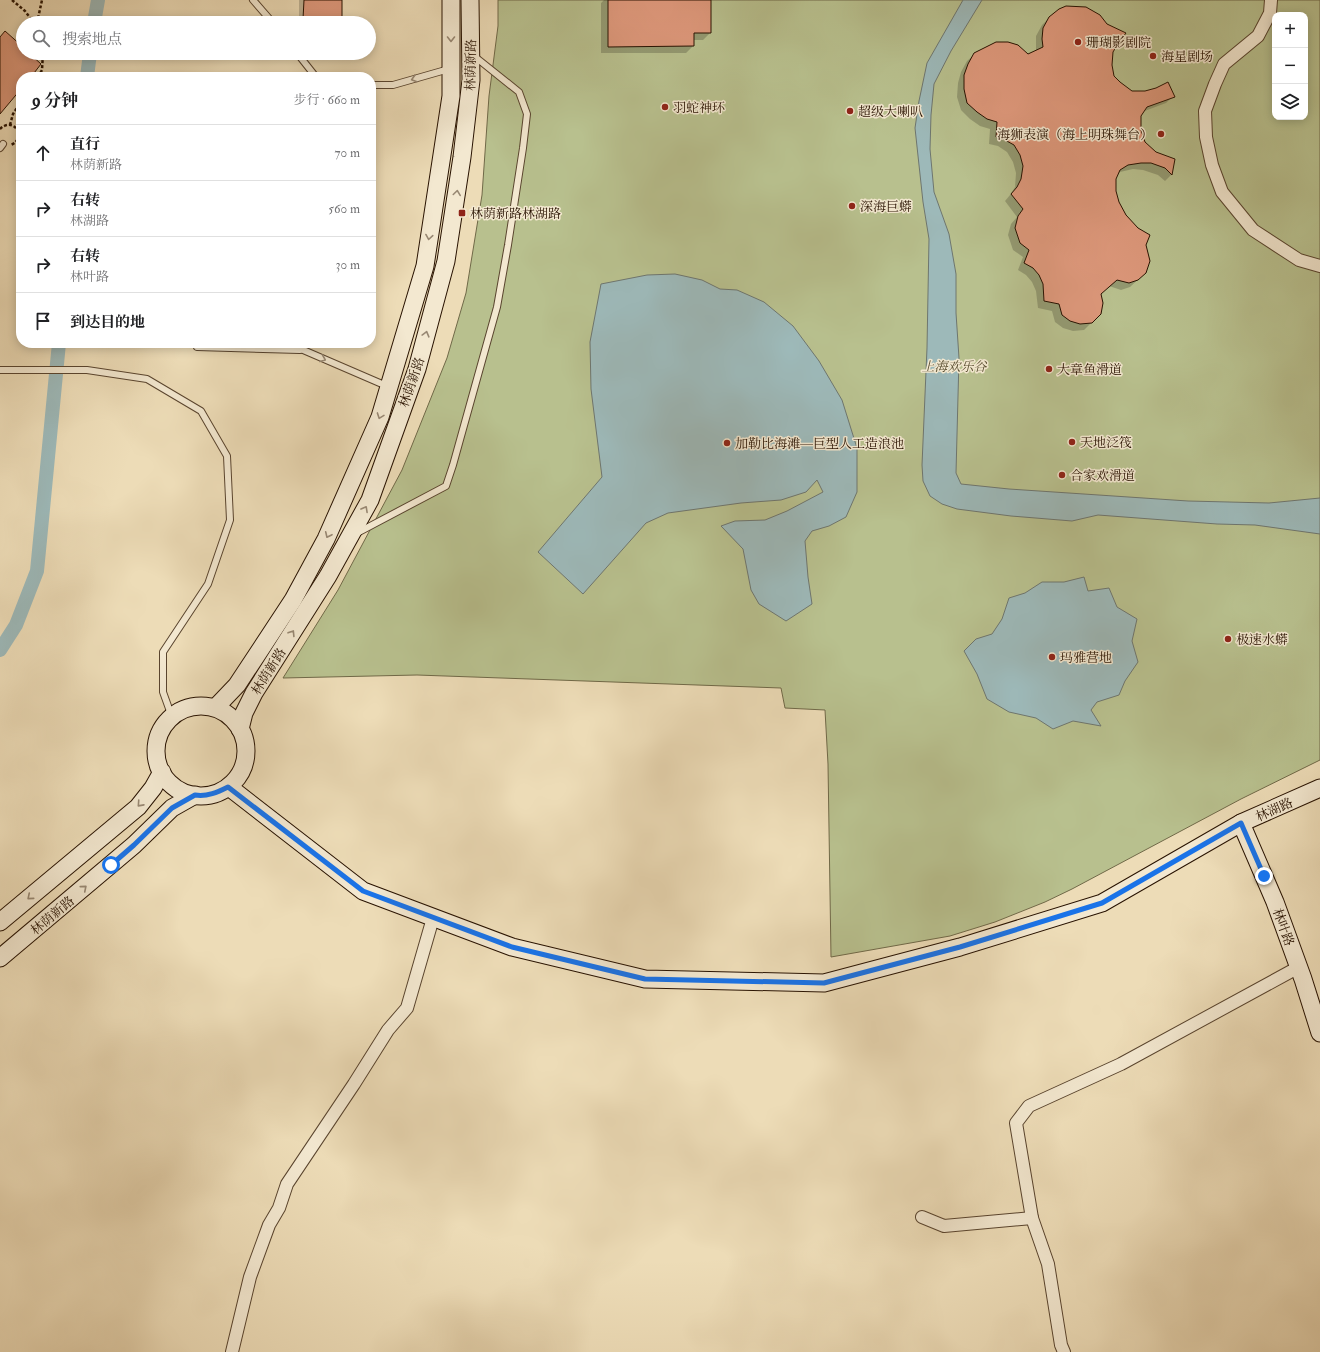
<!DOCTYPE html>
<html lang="zh">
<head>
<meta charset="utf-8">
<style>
	:root { --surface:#fff; --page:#f6f6f6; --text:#202124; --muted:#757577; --line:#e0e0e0 }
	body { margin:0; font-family:"IM FELL Double Pica","Noto Serif SC",serif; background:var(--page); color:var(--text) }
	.controls { position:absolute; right:12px; top:12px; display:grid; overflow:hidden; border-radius:8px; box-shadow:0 2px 10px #0003 }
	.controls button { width:36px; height:36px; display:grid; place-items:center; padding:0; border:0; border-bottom:1px solid var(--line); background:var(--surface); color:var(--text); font:20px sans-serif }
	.stop { position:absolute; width:12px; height:12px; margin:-9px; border:3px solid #1a73e8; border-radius:50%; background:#fff }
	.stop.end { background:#1a73e8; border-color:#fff; box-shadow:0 1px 4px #0008 }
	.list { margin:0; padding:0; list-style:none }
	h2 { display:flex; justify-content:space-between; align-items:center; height:52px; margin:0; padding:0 16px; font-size:17px }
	h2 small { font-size:13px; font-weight:400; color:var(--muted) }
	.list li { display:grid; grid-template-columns:26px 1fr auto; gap:12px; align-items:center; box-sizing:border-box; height:56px; padding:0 16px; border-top:1px solid var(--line) }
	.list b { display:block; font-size:15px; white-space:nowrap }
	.list p { margin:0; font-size:13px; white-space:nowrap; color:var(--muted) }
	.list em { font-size:13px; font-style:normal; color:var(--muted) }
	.icon { flex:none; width:22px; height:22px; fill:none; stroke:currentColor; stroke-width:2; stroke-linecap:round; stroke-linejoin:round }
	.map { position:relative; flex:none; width:1320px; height:1352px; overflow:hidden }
	.search { position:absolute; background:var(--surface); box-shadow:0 2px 10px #0003; left:16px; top:16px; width:360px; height:44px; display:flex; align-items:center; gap:10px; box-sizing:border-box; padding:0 14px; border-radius:22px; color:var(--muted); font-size:15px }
	.panel { position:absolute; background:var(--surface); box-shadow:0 2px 10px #0003; left:16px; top:72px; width:360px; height:276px; border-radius:16px }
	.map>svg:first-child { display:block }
</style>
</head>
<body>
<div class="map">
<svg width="1320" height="1352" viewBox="0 0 1320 1352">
	<rect width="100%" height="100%" fill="#eddcb7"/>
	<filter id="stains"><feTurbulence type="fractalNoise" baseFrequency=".005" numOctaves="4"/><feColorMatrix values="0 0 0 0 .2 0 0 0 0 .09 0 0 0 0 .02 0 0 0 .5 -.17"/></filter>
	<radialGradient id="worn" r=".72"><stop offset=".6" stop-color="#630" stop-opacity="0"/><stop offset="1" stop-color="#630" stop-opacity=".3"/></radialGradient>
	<path fill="#b8c08e" stroke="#706948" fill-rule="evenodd" d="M498,0H1320V760L1241,799L1072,889L1045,902L995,922L950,936L831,957L828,764L825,710L785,708L781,688L417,675L283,678L338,590L402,470L447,358L466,293L482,195L489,96L498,26ZM1275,15H1305V117H1275Z"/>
	<g fill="#9db9b9" stroke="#6e766f">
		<polygon points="963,0 982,0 951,51 934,84 931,115 930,149 934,192 949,234 956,274 956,313 959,358 956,473 961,484 1009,489 1188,501 1269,503 1320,498 1320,534 1255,525 1217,524 1098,515 1072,521 1011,516 957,509 942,504 930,496 923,481 922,465 927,348 929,239 923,202 915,128 919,101 927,63"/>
		<polygon points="675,274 702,280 720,289 737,290 764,302 793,326 819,361 842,400 857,448 857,492 846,517 829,526 812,531 805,541 808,577 812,604 786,621 759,604 751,590 743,549 721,526 735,521 765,520 787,511 823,492 817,480 806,492 781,500 741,503 668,513 646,523 583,594 538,552 602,477 591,389 590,342 601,284 647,275"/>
		<polygon points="1084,577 1088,591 1109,588 1117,607 1137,619 1132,641 1138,662 1125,681 1119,695 1097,702 1091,710 1101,726 1073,721 1053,729 1036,718 1009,712 987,699 977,674 964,651 976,639 992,634 1002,619 1009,598 1025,593 1042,582 1064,582"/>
	</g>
	<g fill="#0003">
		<polygon points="299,0 341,0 341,18 336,23 299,23"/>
		<polygon points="604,0 710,0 710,33 703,40 693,40 693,46 686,53 601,53 601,3"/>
		<polygon points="1049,18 1112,51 1111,65 1113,76 1119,83 1132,92 1173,96 1166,103 1142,112 1140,116 1140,130 1144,143 1172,174 1165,181 1158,175 1143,170 1133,169 1120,172 1115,179 1115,191 1118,202 1145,244 1145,273 1130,287 1121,290 1109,286 1100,294 1093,321 1084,330 1073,331 1063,328 1055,322 1052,311 1038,308 1036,291 1032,282 1026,275 1018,270 1023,257 1013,250 1008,235 1011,224 1017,217 1005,201 1010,195 1015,187 1016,173 1013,162 1007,152 998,146 989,144 990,129 980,126 970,119 961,110 957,97 958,83 961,72 967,61 975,54 1028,55 1036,52 1036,36 1042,25"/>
	</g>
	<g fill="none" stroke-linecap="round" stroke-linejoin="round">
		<g stroke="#9db9b9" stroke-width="14">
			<polyline points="94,23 98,0"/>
			<polyline points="87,77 90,53"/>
			<polyline points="0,650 16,625 37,571 59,343"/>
		</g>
	</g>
	<g fill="#dc977a" stroke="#281201">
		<polygon points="304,0 342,0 342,18 303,19"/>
		<polygon points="608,0 711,0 711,33 694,33 694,46 608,47"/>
		<polygon points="1066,6 1086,7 1100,15 1107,24 1126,33 1119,42 1113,52 1112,65 1114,76 1120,82 1132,91 1145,91 1156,88 1168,82 1175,97 1147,107 1141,116 1141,130 1145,142 1156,152 1175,159 1172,175 1165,168 1151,163 1141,163 1128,165 1120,170 1116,179 1116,191 1119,202 1126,215 1138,228 1150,235 1146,245 1150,261 1146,273 1138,280 1129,283 1117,280 1101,294 1103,303 1101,314 1092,323 1080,324 1070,321 1062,315 1059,304 1044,301 1043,284 1039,275 1033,268 1024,263 1029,250 1020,243 1015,228 1018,216 1023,209 1011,194 1017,187 1021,179 1023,166 1020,155 1014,145 1005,140 996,137 997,122 987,119 977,112 967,103 964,89 964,75 968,64 974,53 996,42 1008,42 1018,45 1028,54 1043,47 1042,39 1043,28 1049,17 1059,9"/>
		<polygon points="5,31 23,47 23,53 29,53 41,64 31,77 21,77 21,89 0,114 0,37"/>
	</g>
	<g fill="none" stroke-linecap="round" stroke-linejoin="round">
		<g stroke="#59442e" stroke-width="8">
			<g id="lane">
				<polyline points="253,0 273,23"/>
				<polyline points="297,53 316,77"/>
				<polyline points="371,85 393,85 449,69"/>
				<polyline points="0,148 3,144"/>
				<polyline points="287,343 389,387"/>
				<polyline points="197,347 300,350"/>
				<polyline points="0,370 87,370 147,379 201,411 227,456 230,520 208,584 163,652 163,692 172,717"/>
				<polyline points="357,533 446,486 453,465 497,307 508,245 523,148 527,114 519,92 474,56"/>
			</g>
		</g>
		<g stroke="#59442e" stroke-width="14">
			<g id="street">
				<polyline points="1271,0 1270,13 1258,36 1224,64 1215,84 1205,111 1206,137 1212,165 1222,192 1253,230 1299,260 1320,266"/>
				<polyline points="922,1217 944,1226 1032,1218"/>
				<polyline points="232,1352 250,1277 269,1225 279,1208 287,1184 354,1084 388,1030 407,1008 433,918"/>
				<polyline points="1064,1352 1061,1345 1048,1264 1032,1218 1016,1123 1029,1106 1121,1064 1299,967"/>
			</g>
		</g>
		<g stroke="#281201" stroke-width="19">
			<g id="secondary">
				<circle cx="201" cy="751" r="45"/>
				<polyline points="216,707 237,685 293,600 326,539 380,417 425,266 451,96 451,0"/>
				<polyline points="240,729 244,713 254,693 328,576 370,500 417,369 446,261 462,157 471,80 470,0"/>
				<polyline points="229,787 363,891 512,947 645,979 824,983 960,947 1102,903 1241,823 1320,788"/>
				<polyline points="1241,823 1275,902 1303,979 1320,1033"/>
				<polyline points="0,922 138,807 153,788 162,772"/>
				<polyline points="0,958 134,845 172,808 195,795"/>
			</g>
		</g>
		<g stroke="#281201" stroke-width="2.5" stroke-dasharray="3 2" stroke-linecap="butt">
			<polyline points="12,0 25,11 34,23"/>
			<polyline points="37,23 42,0"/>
			<polyline points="38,77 42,70 43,53"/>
			<polyline points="10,125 13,114 21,102"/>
			<path d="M0,129C13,116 28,137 11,145"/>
		</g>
		<use href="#lane" stroke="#f3e8d0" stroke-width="6"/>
		<use href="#street" stroke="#f3e8d0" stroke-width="12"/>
		<use href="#secondary" stroke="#f3e8d0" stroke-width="17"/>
	</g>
	<defs><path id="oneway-chevron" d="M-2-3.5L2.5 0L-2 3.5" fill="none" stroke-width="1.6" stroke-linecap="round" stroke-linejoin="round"/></defs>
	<g stroke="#988873">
		<use href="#oneway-chevron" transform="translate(451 39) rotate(90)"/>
		<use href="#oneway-chevron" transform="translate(414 79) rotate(164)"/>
		<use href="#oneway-chevron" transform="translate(457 193) rotate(-82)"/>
		<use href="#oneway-chevron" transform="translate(429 237) rotate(99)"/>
		<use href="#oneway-chevron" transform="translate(426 334) rotate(-75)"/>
		<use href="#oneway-chevron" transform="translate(323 359) rotate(23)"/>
		<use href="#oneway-chevron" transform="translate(380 416) rotate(110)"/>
		<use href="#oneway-chevron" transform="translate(365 509) rotate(-61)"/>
		<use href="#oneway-chevron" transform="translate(328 535) rotate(115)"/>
		<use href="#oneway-chevron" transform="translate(292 633) rotate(-58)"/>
		<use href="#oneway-chevron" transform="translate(140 804) rotate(132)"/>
		<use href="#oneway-chevron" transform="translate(84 888) rotate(-40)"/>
		<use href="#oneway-chevron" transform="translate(30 897) rotate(140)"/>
	</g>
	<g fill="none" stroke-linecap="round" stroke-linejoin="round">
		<path stroke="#1a73e8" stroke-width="5" d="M111,865L134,845L172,808L195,795C207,797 218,792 228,787L363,891L512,947L645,979L824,983L839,979L960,947L1102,903L1241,823L1264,876"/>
	</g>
	<g fill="#8f2418" stroke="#f3e8d0" stroke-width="1.5">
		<circle cx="1078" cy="42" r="4"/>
		<circle cx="1153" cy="56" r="4"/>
		<circle cx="665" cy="107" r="4"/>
		<circle cx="850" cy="111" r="4"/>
		<circle cx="1161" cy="134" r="4"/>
		<circle cx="852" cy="206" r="4"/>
		<rect x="458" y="209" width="8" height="8" rx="2"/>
		<circle cx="1049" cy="369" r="4"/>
		<circle cx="1072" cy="442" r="4"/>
		<circle cx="727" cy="443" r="4"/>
		<circle cx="1062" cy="475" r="4"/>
		<circle cx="1228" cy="639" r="4"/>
		<circle cx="1052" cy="657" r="4"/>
	</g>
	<g text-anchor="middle" stroke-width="3" stroke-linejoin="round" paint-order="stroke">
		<g font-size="13" fill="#281201" stroke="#f3e8d0" text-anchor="start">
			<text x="1086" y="47">珊瑚影剧院</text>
			<text x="1161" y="61">海星剧场</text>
			<text x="673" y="112">羽蛇神环</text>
			<text x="858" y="116">超级大喇叭</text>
			<text x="1153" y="139" text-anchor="end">海狮表演（海上明珠舞台）</text>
			<text x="860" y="211">深海巨蟒</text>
			<text x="470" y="218">林荫新路林湖路</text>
			<text x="1057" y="374">大章鱼滑道</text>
			<text x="1080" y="447">天地泛筏</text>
			<text x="735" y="448">加勒比海滩—巨型人工造浪池</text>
			<text x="1070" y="480">合家欢滑道</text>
			<text x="1236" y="644">极速水蟒</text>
			<text x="1060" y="662">玛雅营地</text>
		</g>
		<g font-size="13" fill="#281201" stroke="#f3e8d0">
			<text transform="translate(470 65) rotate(-89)" y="5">林荫新路</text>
			<text transform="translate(411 382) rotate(-71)" y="5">林荫新路</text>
			<text transform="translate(268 671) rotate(-58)" y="5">林荫新路</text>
			<text transform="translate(1274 809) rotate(-24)" y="5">林湖路</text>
			<text transform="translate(52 915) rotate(-40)" y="5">林荫新路</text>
			<text transform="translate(1284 927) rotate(70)" y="5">林叶路</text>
		</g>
		<g font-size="13" font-style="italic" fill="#5a4f32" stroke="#f3e8d0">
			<text x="954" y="371">上海欢乐谷</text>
		</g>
	</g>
	<rect width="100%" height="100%" filter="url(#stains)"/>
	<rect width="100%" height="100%" fill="url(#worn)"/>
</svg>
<div class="controls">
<button>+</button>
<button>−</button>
<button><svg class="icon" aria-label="layers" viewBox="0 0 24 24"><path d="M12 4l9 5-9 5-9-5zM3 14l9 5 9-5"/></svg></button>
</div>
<div class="stop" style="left:111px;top:865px"></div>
<div class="stop end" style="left:1264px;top:876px"></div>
<div class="search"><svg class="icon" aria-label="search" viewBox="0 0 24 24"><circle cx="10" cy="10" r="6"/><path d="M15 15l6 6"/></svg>搜索地点</div>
<section class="panel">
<h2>9 分钟<small>步行 · 660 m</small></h2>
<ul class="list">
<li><svg class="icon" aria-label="ahead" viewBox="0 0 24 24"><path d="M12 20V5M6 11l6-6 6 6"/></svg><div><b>直行</b><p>林荫新路</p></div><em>70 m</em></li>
<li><svg class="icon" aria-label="right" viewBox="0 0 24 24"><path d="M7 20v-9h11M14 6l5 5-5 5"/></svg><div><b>右转</b><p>林湖路</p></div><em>560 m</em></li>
<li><svg class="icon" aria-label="right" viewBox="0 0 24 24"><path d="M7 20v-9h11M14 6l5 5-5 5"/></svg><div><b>右转</b><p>林叶路</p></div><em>30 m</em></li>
<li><svg class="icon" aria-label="arrive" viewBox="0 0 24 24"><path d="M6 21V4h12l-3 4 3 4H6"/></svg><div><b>到达目的地</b></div></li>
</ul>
</section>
</div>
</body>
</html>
